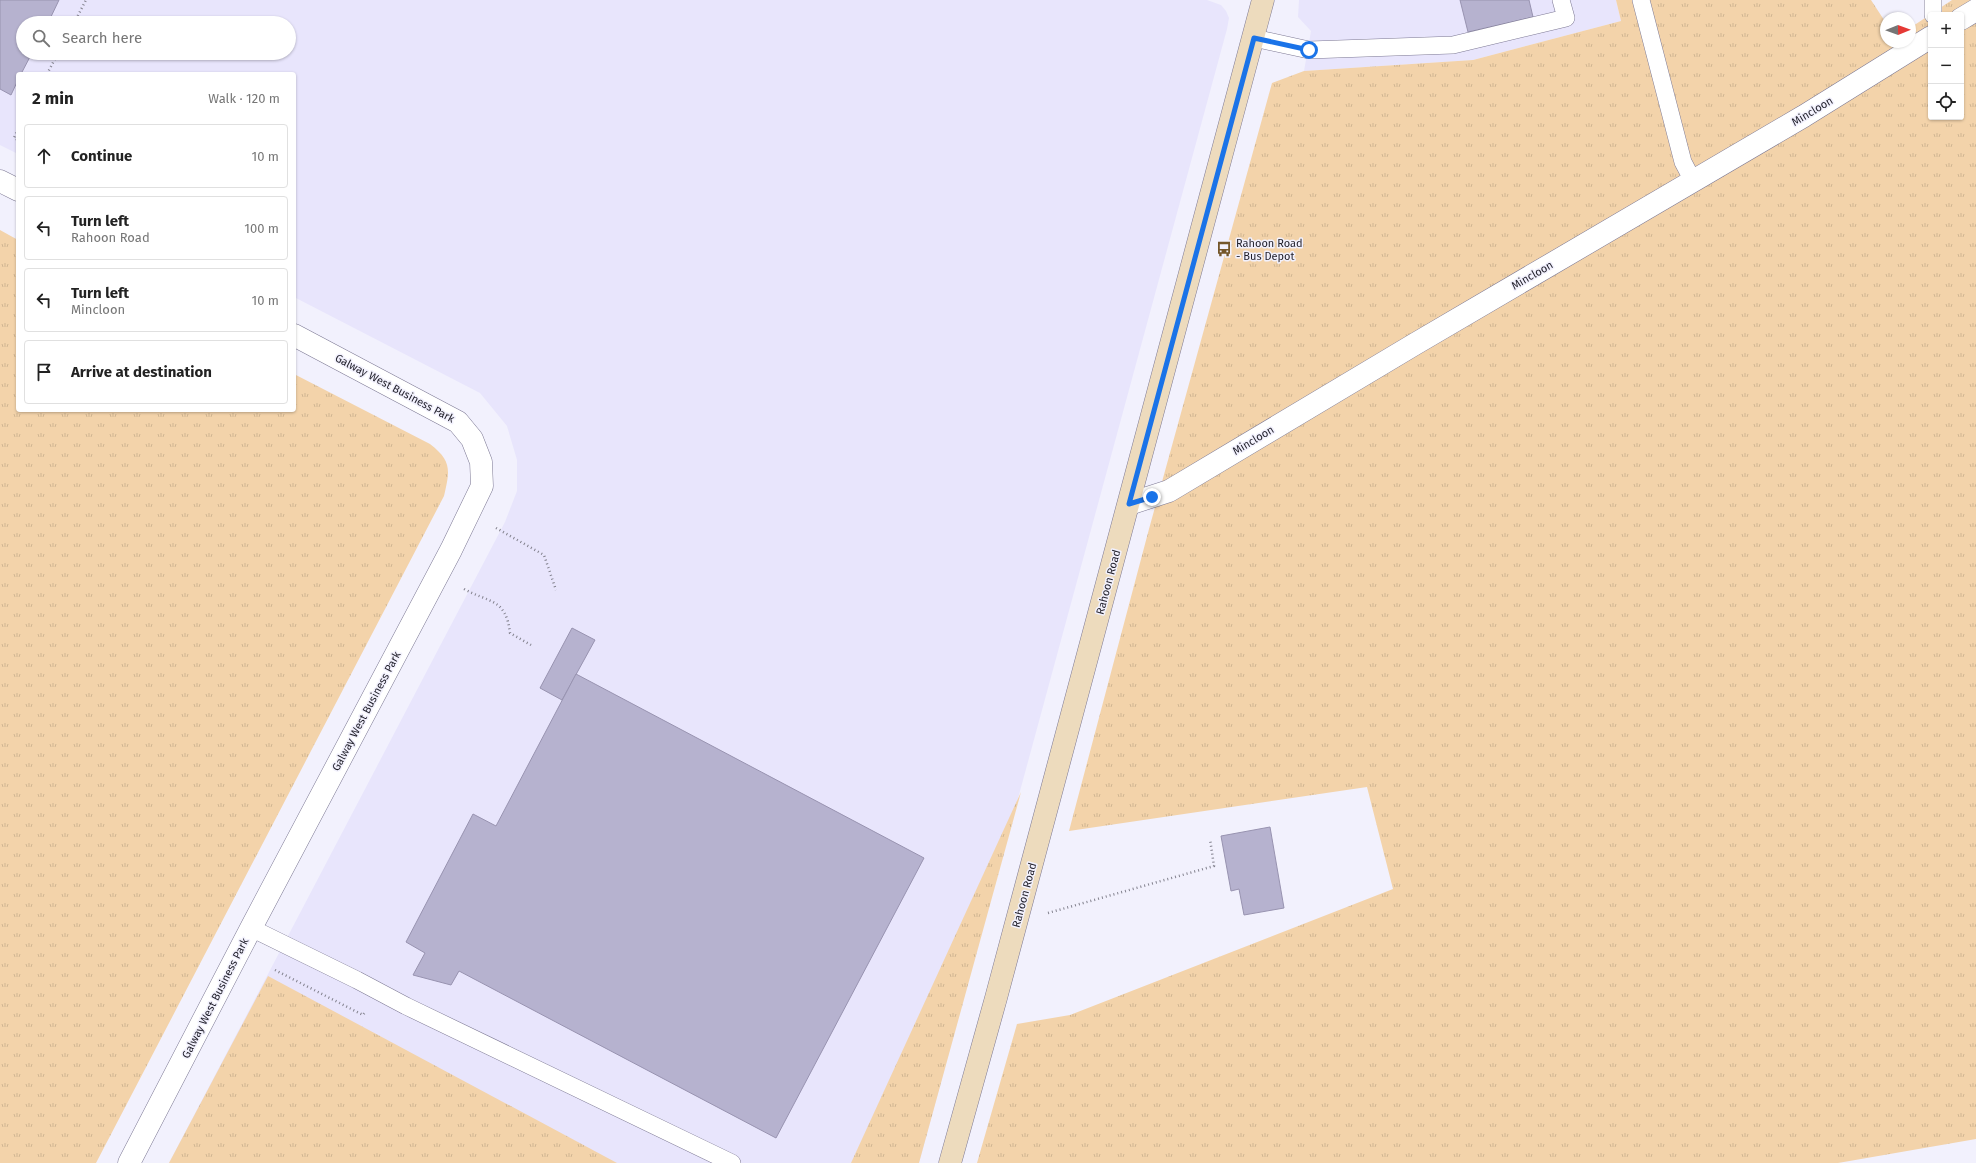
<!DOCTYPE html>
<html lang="en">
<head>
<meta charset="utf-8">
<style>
	:root { --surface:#fff; --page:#f6f6f6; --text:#222; --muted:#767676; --line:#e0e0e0 }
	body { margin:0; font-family:"Fira Sans",sans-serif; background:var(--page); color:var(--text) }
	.controls { position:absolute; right:12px; top:12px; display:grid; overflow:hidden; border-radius:4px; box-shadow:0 1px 3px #0004 }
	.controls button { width:36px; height:36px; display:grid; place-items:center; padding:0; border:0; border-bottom:1px solid var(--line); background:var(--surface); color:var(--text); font:20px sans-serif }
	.compass { position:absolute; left:1880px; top:12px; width:36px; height:36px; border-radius:50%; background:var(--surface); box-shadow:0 1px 3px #0004; rotate:89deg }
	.stop { position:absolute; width:12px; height:12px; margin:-9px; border:3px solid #1a73e8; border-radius:50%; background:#fff }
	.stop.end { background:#1a73e8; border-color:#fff; box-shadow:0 1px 4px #0008 }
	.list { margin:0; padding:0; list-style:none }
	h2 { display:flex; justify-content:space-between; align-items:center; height:52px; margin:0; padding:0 16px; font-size:17px }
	h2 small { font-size:13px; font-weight:400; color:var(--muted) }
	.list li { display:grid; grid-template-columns:26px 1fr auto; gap:12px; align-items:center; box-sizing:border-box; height:64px; margin:0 8px 8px; padding:0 8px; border:1px solid var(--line); border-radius:4px }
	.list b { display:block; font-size:15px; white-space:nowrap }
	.list p { margin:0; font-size:13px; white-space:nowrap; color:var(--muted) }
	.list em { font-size:13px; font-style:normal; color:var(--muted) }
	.icon { flex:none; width:22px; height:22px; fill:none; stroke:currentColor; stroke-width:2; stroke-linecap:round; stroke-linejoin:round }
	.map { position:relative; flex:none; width:1976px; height:1163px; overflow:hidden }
	.search { position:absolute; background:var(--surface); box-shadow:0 1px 3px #0004; left:16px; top:16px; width:280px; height:44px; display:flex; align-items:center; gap:10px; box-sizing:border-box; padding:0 14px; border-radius:22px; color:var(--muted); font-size:15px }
	.panel { position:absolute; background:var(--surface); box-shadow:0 1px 3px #0004; left:16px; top:72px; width:280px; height:340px; border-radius:4px }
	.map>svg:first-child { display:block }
</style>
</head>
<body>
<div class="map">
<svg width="1976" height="1163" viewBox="0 0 1976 1163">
	<defs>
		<pattern id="grass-tufts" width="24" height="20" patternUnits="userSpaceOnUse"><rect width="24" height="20" fill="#f3d3aa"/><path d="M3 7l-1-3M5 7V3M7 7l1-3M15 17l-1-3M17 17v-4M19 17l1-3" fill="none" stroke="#d0b592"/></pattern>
	</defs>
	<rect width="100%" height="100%" fill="#f2f1fd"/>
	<g fill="#e8e5fc" fill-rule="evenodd">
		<path d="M0,0H1207L1221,5L1226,11L1229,18L1227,29L919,1163H169L505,522L517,491V460L507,426L480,393L294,297V74H18V154L0,145ZM23,23H289V53H23Z"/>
		<polygon points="1299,0 1616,0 1621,21 1473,60 1304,71 1311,31 1298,17"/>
	</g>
	<g fill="url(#grass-tufts)" fill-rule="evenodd">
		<path d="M1616,0H1871L1886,23V42H1910V28L1952,0H1976V1139L1838,1163H977L1017,1024L1070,1015L1393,889L1367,787L1069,831L1149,529L1272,83L1304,71L1473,60L1621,21ZM1931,15H1961V117H1931Z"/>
		<path d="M0,230L18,240V410H294V374L430,444C452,461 450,470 444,496L96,1163H0Z"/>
		<polygon points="1021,792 919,1163 851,1163"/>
		<polygon points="268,976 617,1163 169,1163"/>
	</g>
	<g fill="#b6b2cf" stroke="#9893b0">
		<polygon points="0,0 59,0 48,23 23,23 23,53 32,53 21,74 18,74 18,80 11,95 0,89"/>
		<polygon points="1460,0 1529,0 1533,17 1468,32"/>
		<polygon points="572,628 595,640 562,700 540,688"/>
		<polygon points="576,674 924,858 776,1138 459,971 451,985 413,975 425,953 406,942 473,814 496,826"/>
		<polygon points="1270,827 1284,908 1244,915 1239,889 1231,891 1221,836"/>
	</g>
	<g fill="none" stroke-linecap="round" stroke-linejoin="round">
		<g stroke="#7d7994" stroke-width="18">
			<g id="lane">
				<polyline points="1641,0 1683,162 1693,181"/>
				<polyline points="1933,15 1933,0"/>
				<polyline points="1254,38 1309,50 1453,45 1566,18 1561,0"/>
				<polyline points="251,928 357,980 406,1006 732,1163"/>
			</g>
		</g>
		<g stroke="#7d7994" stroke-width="23">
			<g id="street">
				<polyline points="1961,19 1976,10"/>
				<polyline points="0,181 18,190"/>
				<polyline points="1129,504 1169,491 1415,344 1804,116 1931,37"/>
				<polyline points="129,1163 251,928 451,550 482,486 481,462 472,439 458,422 294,335"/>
			</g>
		</g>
		<g stroke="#7d7994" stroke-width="23">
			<polyline id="secondary" points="950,1163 996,998 1263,0"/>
		</g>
		<g stroke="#83828e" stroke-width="2.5" stroke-dasharray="1 3" stroke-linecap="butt">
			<polyline points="74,23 86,0"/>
			<polyline points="47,74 58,53"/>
			<polyline points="18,129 14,138 18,140"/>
			<polyline points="496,528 544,555 556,590"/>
			<path d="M464,589C489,603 506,598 510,633L531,645"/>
			<polyline points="1048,913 1214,866 1210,839"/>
			<polyline points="275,970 363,1015 365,1012"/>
		</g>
		<use href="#lane" stroke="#fff" stroke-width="17"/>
		<use href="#street" stroke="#fff" stroke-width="22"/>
		<use href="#secondary" stroke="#eddbbd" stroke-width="22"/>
	</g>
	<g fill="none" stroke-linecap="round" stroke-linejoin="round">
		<polyline stroke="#1a73e8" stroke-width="5" points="1152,497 1129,504 1254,38 1309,50"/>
	</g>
	<defs>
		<g id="bus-bare" transform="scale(1.2)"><path d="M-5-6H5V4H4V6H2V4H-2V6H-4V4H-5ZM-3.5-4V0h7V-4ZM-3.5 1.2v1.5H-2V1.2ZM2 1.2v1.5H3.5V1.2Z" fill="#74562a" stroke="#f2f1fd" stroke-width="2.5" paint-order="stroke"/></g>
	</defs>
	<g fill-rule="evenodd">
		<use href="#bus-bare" x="1224" y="249"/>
	</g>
	<g text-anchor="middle" stroke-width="3" stroke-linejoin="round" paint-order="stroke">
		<g font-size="11" fill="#1f1e29" stroke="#f2f1fd">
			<text transform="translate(1812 111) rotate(-31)" y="4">Mincloon</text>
			<text transform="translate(1532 275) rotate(-30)" y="4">Mincloon</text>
			<text transform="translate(395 388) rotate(28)" y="4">Galway West Business Park</text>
			<text transform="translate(1253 440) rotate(-31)" y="4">Mincloon</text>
			<text transform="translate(1108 582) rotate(-75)" y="4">Rahoon Road</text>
			<text transform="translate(366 711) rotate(-62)" y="4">Galway West Business Park</text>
			<text transform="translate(1024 895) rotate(-75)" y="4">Rahoon Road</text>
			<text transform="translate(215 998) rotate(-63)" y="4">Galway West Business Park</text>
		</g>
		<g font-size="11" fill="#1f1e29" stroke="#f2f1fd" text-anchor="start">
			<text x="1236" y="247">Rahoon Road<tspan x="1236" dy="13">- Bus Depot</tspan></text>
		</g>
	</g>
</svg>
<div class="controls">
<button>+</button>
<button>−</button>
<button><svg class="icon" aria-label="locate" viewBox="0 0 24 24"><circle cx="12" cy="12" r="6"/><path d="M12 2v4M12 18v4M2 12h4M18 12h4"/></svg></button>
</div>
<svg class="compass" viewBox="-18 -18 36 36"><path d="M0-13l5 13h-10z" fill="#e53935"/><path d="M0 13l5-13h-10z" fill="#767676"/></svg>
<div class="stop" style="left:1309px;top:50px"></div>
<div class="stop end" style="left:1152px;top:497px"></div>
<div class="search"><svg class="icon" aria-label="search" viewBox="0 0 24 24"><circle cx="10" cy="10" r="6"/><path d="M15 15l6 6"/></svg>Search here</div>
<section class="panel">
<h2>2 min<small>Walk · 120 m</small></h2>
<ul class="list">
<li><svg class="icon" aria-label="ahead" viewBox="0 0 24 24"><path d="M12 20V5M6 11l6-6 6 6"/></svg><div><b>Continue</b></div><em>10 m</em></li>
<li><svg class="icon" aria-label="left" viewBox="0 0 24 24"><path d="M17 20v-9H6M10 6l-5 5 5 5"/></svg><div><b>Turn left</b><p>Rahoon Road</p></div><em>100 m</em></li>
<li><svg class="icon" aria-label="left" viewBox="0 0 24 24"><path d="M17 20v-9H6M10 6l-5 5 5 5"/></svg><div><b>Turn left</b><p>Mincloon</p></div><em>10 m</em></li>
<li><svg class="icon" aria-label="arrive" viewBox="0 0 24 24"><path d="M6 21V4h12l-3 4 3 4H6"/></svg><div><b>Arrive at destination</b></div></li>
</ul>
</section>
</div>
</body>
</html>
